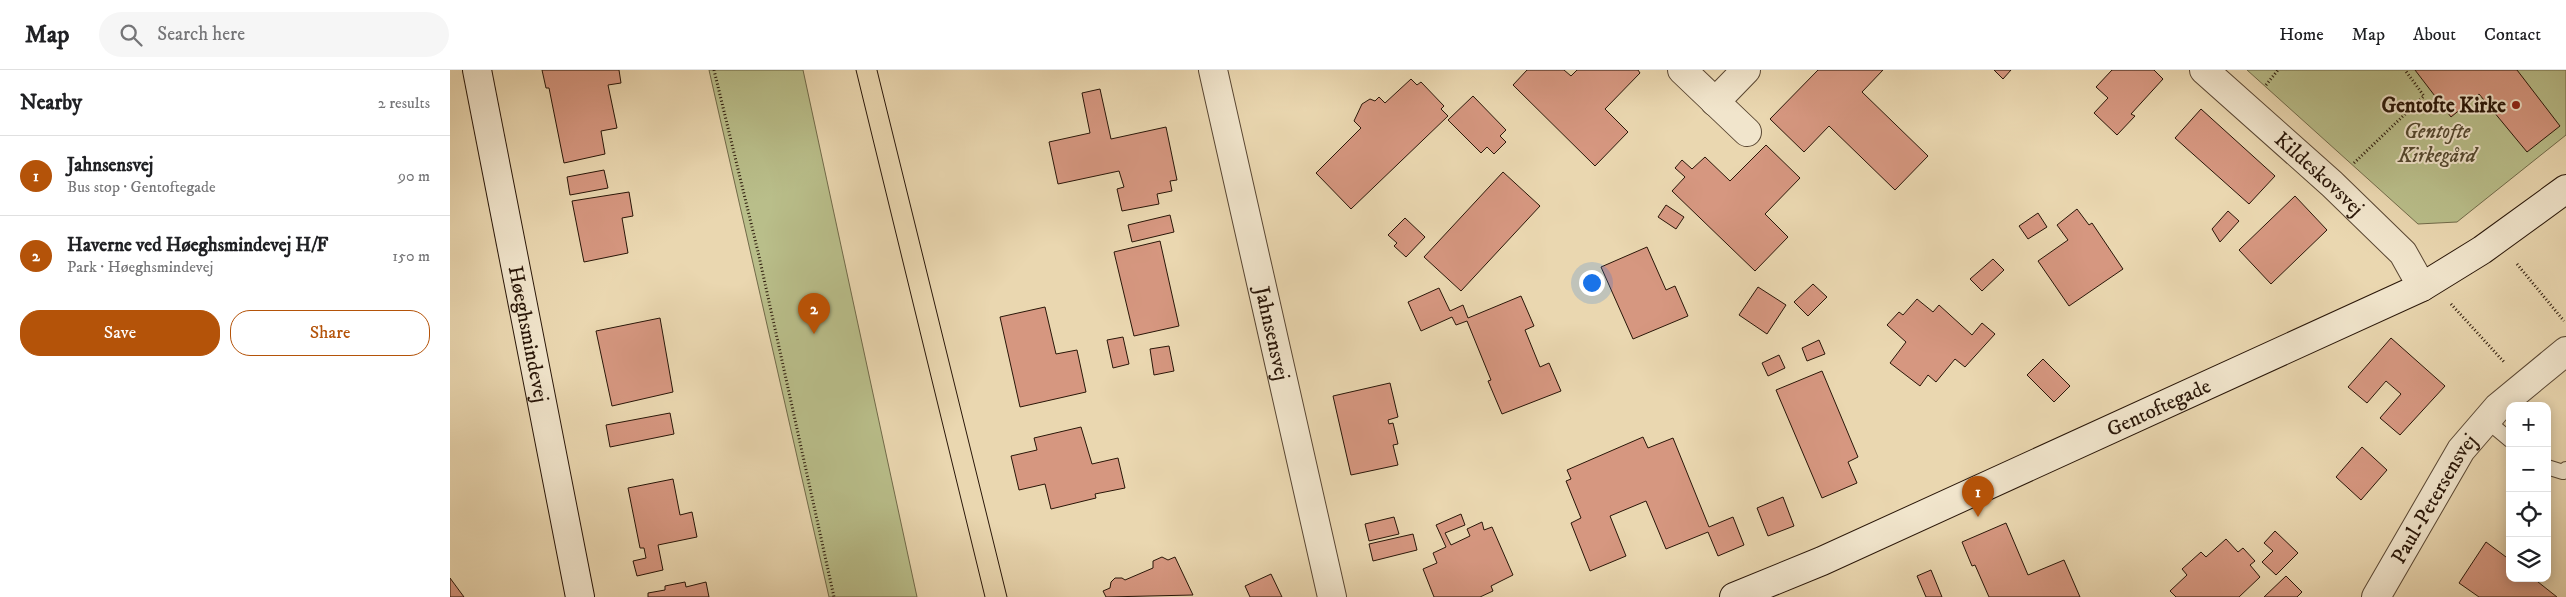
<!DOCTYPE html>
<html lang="en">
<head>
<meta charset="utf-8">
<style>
	:root { --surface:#fff; --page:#f6f6f6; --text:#202124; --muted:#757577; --line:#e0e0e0; --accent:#b45309 }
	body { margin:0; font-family:"IM FELL DW Pica",serif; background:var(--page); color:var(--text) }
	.controls { position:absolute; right:15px; bottom:15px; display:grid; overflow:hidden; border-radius:10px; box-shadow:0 2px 12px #0003 }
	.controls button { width:45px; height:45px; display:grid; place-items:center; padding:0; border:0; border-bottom:1px solid var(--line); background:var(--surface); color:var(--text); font:25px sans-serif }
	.you { position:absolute; left:1141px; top:212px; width:18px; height:18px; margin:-12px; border:4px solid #fff; border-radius:50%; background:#1a73e8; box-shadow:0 0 0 8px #1a73e833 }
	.badge { display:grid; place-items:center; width:32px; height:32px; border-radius:50%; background:var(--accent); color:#fff; font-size:16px; font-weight:700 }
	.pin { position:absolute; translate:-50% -41px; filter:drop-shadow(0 1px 2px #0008) }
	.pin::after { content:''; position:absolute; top:26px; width:18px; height:15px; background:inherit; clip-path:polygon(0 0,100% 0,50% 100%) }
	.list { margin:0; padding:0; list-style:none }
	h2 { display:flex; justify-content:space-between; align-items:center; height:65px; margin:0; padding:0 20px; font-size:21px }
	h2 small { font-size:16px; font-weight:400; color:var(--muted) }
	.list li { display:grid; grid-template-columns:32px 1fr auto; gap:15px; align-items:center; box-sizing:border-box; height:80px; padding:0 20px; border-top:1px solid var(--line) }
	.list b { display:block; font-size:19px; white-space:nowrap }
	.list p { margin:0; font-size:16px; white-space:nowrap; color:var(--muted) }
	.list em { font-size:16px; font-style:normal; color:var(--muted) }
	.actions { display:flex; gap:10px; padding:15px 20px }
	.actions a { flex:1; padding:11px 0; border:1px solid var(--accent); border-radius:20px; text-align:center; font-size:18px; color:var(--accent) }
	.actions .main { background:var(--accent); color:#fff }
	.icon { flex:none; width:28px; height:28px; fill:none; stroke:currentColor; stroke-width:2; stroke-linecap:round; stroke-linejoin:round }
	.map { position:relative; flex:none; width:2116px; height:527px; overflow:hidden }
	header { display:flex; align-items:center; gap:30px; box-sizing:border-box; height:70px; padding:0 25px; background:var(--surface); border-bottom:1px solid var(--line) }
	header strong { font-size:24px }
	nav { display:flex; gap:28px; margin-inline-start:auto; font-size:18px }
	.search { width:350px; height:45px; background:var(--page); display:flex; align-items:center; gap:12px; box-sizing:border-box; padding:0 18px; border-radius:28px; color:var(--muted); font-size:19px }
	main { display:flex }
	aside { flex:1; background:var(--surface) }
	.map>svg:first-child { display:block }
</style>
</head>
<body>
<header>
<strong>Map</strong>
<div class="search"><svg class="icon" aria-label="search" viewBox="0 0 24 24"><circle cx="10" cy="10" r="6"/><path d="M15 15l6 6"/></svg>Search here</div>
<nav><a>Home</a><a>Map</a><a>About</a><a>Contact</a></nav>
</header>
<main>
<aside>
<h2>Nearby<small>2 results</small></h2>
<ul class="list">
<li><span class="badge">1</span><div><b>Jahnsensvej</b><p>Bus stop · Gentoftegade</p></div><em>90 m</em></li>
<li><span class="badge">2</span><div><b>Haverne ved Høeghsmindevej H/F</b><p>Park · Høeghsmindevej</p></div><em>150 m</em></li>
</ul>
<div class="actions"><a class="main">Save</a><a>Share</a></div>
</aside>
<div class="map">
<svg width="2116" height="527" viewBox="0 0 2116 527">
	<rect width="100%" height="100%" fill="#ead7b0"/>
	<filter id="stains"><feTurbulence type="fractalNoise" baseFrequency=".004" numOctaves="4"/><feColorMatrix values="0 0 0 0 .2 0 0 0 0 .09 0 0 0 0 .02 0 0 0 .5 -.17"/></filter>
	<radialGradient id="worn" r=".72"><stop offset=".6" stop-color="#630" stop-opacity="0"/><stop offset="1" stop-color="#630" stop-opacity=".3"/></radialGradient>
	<g fill="#b9be8a" stroke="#716a49">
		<polygon points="259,0 353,0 467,527 379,527"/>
		<polygon points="1797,0 2116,0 2116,65 2007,152 1968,154"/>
	</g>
	<g fill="#d69780" stroke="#291608">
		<polygon points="92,0 169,0 171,13 158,15 167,58 151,61 155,84 114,93 99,18 96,18"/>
		<polygon points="1077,0 1114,0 1121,6 1127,0 1188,0 1190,3 1155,39 1178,62 1145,96 1063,15"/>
		<polygon points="1368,0 1433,0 1412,22 1478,86 1445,120 1379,56 1354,82 1320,49"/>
		<polygon points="1544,0 1561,0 1553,9"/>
		<polygon points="1662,0 1704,0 1713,9 1681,44 1685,46 1667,65 1644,43 1658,28 1646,17"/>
		<polygon points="1965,0 2067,0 2110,56 2077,82 2029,24 2001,47"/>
		<polygon points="961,9 967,15 971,12 994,36 991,39 998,46 901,139 866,103 911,58 904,51 912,34 920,29 925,31 929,27 935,33"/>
		<polygon points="650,19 661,69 716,57 727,110 720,111 722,121 707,124 709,134 672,141 667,119 674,117 669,101 608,114 599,72 640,63 632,23"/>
		<polygon points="1023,26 1056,60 1050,66 1056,72 1044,84 1037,77 1031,83 998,50"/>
		<polygon points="1751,39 1825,106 1799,134 1725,68"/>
		<polygon points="1316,75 1350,108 1315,144 1338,167 1305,201 1222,121 1235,107 1225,98 1232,90 1242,99 1255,87 1280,111"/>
		<polygon points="154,100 158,118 120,125 117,107"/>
		<polygon points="1053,102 1090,136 1011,221 974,187"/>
		<polygon points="179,122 183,146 172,148 178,183 134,192 122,131"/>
		<polygon points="1845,126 1877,160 1821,214 1789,180"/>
		<polygon points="1216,135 1234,147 1226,159 1208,147"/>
		<polygon points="1627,139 1639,155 1642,153 1673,199 1619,236 1588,191 1618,170 1607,155"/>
		<polygon points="1778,141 1789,151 1770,172 1762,159"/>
		<polygon points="1588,143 1597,157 1578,169 1569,156"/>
		<polygon points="720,145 724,162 682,172 678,155"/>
		<polygon points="955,148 975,167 956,187 944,176 947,173 938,165"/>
		<polygon points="710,171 729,256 684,266 664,182"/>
		<polygon points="1197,177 1216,220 1225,216 1238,246 1183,269 1151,197"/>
		<polygon points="1543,189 1554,200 1532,221 1520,209"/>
		<polygon points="1363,214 1377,227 1358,246 1344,232"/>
		<polygon points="1308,217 1336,235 1317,264 1289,245"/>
		<polygon points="989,218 1000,241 1013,235 1018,248 1071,226 1084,256 1075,260 1090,297 1099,293 1111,321 1052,344 1038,311 1041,310 1017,251 1006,255 1002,247 971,261 958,232"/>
		<polygon points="1467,229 1483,242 1489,235 1522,265 1532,253 1545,264 1515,297 1505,289 1486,312 1478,305 1470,316 1440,293 1456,272 1437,255 1449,242 1453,245"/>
		<polygon points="595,237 606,284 627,280 636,322 570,337 550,247"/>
		<polygon points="210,248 223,322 162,336 146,261"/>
		<polygon points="673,267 679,294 663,298 657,270"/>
		<polygon points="1941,268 1995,316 1950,365 1930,348 1951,324 1936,311 1917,333 1898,317"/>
		<polygon points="1369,270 1375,284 1357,291 1352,278"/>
		<polygon points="719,276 724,301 704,305 700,279"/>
		<polygon points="1329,285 1335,298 1318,306 1312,293"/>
		<polygon points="1593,289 1620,316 1604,332 1577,305"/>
		<polygon points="1372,301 1408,387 1398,392 1407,413 1372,428 1326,320"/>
		<polygon points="940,313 948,347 938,350 939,354 943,353 948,374 943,375 948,395 901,405 883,326"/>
		<polygon points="220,343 224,364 160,377 156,355"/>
		<polygon points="631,357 642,394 668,388 675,418 645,424 646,428 601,439 595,414 569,420 561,386 587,380 584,368"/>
		<polygon points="1193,367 1198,378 1223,368 1259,457 1283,447 1294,475 1268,486 1258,462 1216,479 1196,431 1160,446 1176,486 1140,501 1121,453 1131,448 1116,411 1121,409 1117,400"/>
		<polygon points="1912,377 1937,400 1911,430 1886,407"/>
		<polygon points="223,409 230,445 242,442 247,467 208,475 213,500 187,506 183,491 196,488 194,478 190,478 178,418"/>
		<polygon points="1333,427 1344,456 1318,466 1307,438"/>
		<polygon points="1011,444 1015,455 995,463 1001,475 1020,466 1017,459 1032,452 1034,460 1042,457 1063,505 1041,516 1043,521 1030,527 984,527 973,499 987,493 983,483 996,477 986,455"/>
		<polygon points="944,447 949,464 919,471 915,454"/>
		<polygon points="1556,453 1578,505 1614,490 1630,527 1539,527 1525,495 1522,496 1512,472"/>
		<polygon points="1825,461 1848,483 1826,505 1812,492 1823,481 1814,473"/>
		<polygon points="963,464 967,480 923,491 919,474"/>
		<polygon points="1776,469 1788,482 1793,478 1805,491 1800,495 1810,507 1789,527 1726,527 1720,521 1737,505 1732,499 1751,482 1756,487"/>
		<polygon points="2036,472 2060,490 2060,508 2083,508 2107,527 2029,527 2009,513"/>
		<polygon points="712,487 718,490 725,487 743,525 656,527 653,521 660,518 661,512 665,508 672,508 675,510 703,498 703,491"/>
		<polygon points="1481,500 1492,527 1476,527 1467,506"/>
		<polygon points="821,504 832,527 800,527 795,516"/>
		<polygon points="1836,506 1852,522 1847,527 1814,527"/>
		<polygon points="0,508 14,527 0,527"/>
		<polygon points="235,512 236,517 256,512 259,527 198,527 198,523 215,520 215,516"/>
	</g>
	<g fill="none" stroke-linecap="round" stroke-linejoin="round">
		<g stroke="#594632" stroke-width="16">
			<g id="lane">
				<polyline points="2036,350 2060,370"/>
				<polyline points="2097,397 2113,402 2116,399"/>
			</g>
		</g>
		<g stroke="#594632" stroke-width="30">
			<g id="street">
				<path id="s1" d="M763,0L882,527"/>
				<polyline points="1232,0 1297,62"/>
				<path id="s2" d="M1754,0L1882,114L1953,183L1972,217"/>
				<polyline points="1265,32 1296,0"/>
				<path id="s3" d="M1926,527L2011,380L2048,337L2116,281"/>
			</g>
		</g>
		<g stroke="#291608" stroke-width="30">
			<g id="secondary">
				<path id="s4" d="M27,0L130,527"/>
				<path id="s5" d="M1284,527L1372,491L1972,217L2032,180L2116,119"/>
			</g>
		</g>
		<g stroke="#291608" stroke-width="3" stroke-dasharray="1 2.5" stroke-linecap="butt">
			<polyline points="264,0 309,186 384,527"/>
			<polyline points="1816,15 1828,0"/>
			<polyline points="1904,93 1974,26 1955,0"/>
			<polyline points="2067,194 2114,251"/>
			<polyline points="2001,234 2054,292"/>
		</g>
		<use href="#lane" stroke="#f1e5cc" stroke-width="14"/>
		<use href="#street" stroke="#f1e5cc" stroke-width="28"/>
		<use href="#secondary" stroke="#f1e5cc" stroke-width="28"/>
		<g stroke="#291608" stroke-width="1">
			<polyline points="406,0 535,527"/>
			<polyline points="427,0 557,527"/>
		</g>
	</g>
	<circle fill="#8f2418" stroke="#f1e5cc" stroke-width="2" cx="2066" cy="35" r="5"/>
	<g text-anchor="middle" stroke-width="4" stroke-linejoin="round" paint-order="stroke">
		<g font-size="21" font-weight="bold" fill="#291608" stroke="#f1e5cc" text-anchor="end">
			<text x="2056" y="42">Gentofte Kirke</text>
		</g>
		<g font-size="21" font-style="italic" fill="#54482f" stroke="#f1e5cc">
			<text x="1987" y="68">Gentofte<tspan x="1987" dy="24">Kirkegård</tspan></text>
		</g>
		<g font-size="21" fill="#291608" stroke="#f1e5cc">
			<text dy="7" stroke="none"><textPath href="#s2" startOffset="155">Kildeskovsvej</textPath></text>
			<text dy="7" stroke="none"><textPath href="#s1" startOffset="270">Jahnsensvej</textPath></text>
			<text dy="7" stroke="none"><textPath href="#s4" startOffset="269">Høeghsmindevej</textPath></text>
			<text dy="7" stroke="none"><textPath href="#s5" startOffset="465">Gentoftegade</textPath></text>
			<text dy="7" stroke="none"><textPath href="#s3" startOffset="114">Paul-Petersensvej</textPath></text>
		</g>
	</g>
	<rect width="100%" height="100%" filter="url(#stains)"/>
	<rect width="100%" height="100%" fill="url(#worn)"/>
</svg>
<div class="controls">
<button>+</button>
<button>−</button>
<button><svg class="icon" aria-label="locate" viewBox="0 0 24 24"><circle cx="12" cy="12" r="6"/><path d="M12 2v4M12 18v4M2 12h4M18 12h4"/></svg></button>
<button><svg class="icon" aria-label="layers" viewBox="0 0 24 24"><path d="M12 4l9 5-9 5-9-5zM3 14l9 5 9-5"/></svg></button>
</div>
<div class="you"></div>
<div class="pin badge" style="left:1528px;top:447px">1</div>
<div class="pin badge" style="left:364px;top:264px">2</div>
</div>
</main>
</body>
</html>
